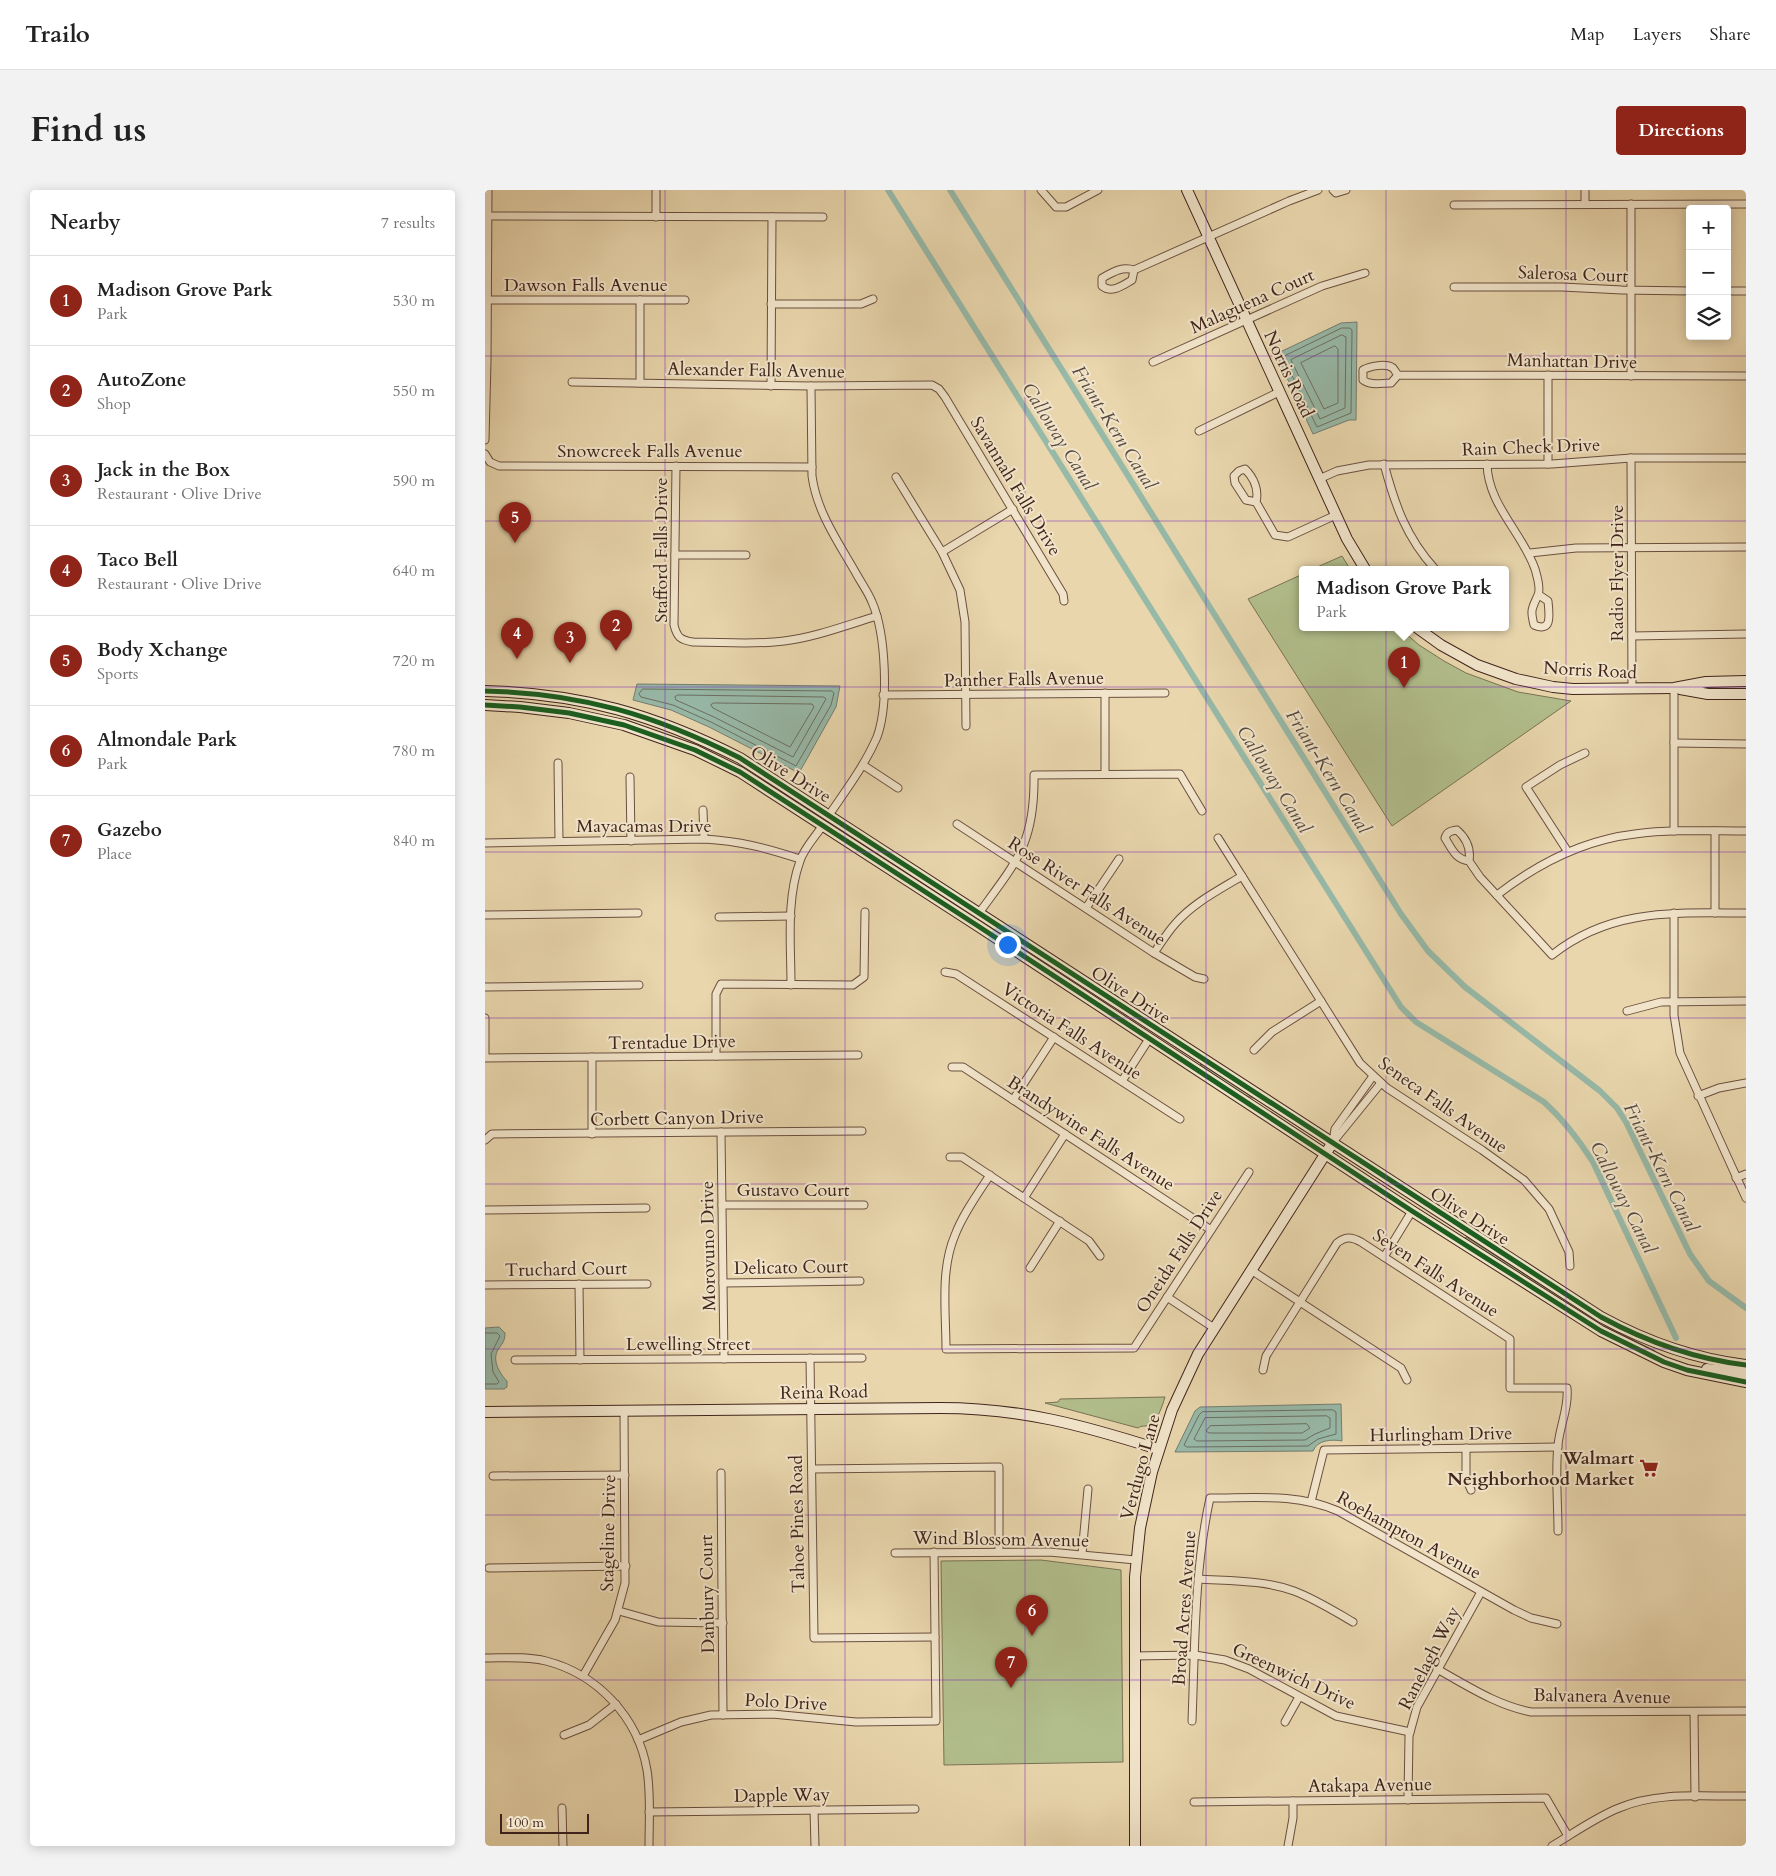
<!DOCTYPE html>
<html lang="en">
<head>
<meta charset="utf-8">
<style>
	:root { --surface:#fff; --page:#f2f2f2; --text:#222; --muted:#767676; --line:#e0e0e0; --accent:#8f2418 }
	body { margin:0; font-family:Cardo,serif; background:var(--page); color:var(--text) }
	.controls { position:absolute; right:15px; top:15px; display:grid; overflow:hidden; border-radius:5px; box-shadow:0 2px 12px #0003 }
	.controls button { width:45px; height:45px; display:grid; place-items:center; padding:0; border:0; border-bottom:1px solid var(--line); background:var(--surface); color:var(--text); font:25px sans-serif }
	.scale { position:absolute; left:15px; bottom:12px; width:89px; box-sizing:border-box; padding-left:5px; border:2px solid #40241b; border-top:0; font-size:14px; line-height:18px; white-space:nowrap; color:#40241b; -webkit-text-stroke:4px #f1e4ca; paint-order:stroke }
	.you { position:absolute; left:522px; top:754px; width:18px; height:18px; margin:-12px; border:4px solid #fff; border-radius:50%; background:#1a73e8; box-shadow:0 0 0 8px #1a73e833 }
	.badge { display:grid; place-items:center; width:32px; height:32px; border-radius:50%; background:var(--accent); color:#fff; font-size:16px; font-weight:700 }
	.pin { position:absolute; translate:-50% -41px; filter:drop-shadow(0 1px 2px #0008) }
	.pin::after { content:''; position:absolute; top:26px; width:18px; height:15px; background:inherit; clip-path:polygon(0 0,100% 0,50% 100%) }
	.popup { position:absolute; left:814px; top:376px; width:210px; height:65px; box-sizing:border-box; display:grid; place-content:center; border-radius:5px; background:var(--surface); filter:drop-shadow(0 1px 4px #0005); font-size:16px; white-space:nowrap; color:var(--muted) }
	.popup b { font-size:19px; color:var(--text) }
	.popup::after { content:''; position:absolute; left:50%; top:100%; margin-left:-10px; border:10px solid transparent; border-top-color:var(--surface) }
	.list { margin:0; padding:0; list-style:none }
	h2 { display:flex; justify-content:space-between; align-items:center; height:65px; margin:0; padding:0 20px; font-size:21px }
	h2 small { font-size:16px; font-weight:400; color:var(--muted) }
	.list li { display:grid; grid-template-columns:32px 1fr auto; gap:15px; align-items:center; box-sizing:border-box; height:90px; padding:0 20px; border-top:1px solid var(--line) }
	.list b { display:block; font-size:19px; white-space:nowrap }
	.list p { margin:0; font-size:16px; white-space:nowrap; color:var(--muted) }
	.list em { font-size:16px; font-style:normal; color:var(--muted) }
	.icon { flex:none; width:28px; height:28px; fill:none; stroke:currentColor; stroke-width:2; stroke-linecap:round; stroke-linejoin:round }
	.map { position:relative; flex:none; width:1261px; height:1656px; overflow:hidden; border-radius:5px }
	header { display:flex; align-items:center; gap:30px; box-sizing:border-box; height:70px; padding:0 25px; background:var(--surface); border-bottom:1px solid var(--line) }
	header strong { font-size:24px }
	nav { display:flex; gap:28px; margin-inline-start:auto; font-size:18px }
	.intro { display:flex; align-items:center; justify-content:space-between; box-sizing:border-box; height:120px; padding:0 30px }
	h1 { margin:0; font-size:35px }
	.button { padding:12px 22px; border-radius:5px; background:var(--accent); color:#fff; font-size:18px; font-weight:700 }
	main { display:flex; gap:30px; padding:0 30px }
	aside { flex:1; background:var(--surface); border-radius:5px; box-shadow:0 2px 12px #0003 }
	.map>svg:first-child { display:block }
</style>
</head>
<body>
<header>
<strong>Trailo</strong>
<nav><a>Map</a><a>Layers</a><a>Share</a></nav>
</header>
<div class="intro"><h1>Find us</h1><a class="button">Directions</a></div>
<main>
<aside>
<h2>Nearby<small>7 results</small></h2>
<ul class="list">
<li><span class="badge">1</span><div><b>Madison Grove Park</b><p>Park</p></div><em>530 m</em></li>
<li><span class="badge">2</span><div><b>AutoZone</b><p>Shop</p></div><em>550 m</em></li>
<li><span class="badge">3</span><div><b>Jack in the Box</b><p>Restaurant · Olive Drive</p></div><em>590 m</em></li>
<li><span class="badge">4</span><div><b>Taco Bell</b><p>Restaurant · Olive Drive</p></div><em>640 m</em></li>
<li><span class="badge">5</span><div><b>Body Xchange</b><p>Sports</p></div><em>720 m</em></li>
<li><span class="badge">6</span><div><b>Almondale Park</b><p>Park</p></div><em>780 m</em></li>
<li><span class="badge">7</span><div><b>Gazebo</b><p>Place</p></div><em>840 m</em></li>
</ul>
</aside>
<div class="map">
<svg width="1261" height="1656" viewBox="0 0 1261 1656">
	<rect width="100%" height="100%" fill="#e9d6ad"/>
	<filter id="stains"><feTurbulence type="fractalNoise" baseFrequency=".004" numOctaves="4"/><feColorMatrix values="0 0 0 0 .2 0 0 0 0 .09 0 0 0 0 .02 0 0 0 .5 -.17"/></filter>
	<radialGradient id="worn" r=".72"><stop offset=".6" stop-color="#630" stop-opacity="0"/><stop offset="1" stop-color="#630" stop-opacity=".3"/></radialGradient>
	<g fill="#b2bf8d" stroke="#797254">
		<polygon points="857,366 865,379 828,379"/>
		<polygon points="818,384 818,437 913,437 934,455 959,471 981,483 1033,502 1086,511 907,636 763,409"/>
		<polygon points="716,874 726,878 774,910 759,905 715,875"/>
		<path d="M981,1047L1123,1137L1170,1161L1169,1163C1102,1134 1042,1087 980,1049Z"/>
		<path d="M680,1207C677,1217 673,1230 664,1235C660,1237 657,1235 653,1238L560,1213L573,1212L575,1209Z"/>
		<polygon points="556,1370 636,1380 638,1572 459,1575 456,1371"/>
	</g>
	<g fill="#97b9a8" stroke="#747d70">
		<polygon points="872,132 871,230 864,230 828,244 791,164 856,133"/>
		<polygon points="152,494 355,496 351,517 314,583 224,537 186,520 148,510"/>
		<path d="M14,1137L20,1143C20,1150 18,1153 14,1158C6,1169 14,1183 22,1191V1197L19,1199H0V1138Z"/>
		<path d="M856,1214L857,1251C847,1249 832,1250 828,1261L690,1262L710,1221L715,1217Z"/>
	</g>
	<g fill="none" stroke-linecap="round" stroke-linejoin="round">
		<g stroke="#6c6e62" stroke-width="1">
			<polygon points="857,138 865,138 867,140 866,223 832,237 798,167"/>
			<polygon points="857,145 861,147 860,218 835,229 806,170"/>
			<polygon points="850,156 853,159 853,213 839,219 816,173"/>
			<polygon points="158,499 347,501 349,503 346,515 311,576 226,532 188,515 156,507 154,504"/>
			<polygon points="193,505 339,507 341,509 308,567 229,527 191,510 190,507"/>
			<polygon points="229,513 327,514 329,517 305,557 228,518 226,515"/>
			<polyline points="0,1143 12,1143 15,1146 6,1164 8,1182 14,1192 12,1194 0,1194"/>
			<polygon points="848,1220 851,1222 851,1244 833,1249 823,1256 702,1257 699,1255 714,1225 717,1222"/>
			<polygon points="842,1226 845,1228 845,1238 830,1244 820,1250 712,1251 709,1249 720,1228"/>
			<polygon points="822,1234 825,1238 817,1243 724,1243 721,1241 725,1236"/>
		</g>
		<g stroke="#97b9a8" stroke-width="6">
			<path d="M403,0L916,817L931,832L1059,912C1079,930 1094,950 1108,972L1191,1148"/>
			<polyline points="465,0 916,724 943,761 980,797 1115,901 1132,918 1141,932 1205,1064 1224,1091 1261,1118"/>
		</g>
		<g stroke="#6a5040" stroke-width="9">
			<g id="street">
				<polyline points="556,0 571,17 581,17 613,0"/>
				<polyline points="848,0 851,3 861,0"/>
				<polyline points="1100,0 1100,14"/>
				<polyline points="1146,14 1146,186"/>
				<polyline points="969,15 1261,14"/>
				<polyline points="3,26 338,27"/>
				<polyline points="171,27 171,0"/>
				<path d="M649,80L647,90C638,95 627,104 617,96V88C628,82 637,76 649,80L804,11L833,0"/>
				<polyline points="969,97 1077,97 1137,100 1205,101"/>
				<polyline points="1242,101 1261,101"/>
				<polyline points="3,110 200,110"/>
				<polyline points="155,110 155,193"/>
				<polyline points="286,114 376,114 388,109"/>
				<polyline points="668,172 837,96 880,83"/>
				<path d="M913,185C912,184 909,179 908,178C901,173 885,176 878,180V190C886,196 896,193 906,193L913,185L1261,186"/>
				<polyline points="1063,185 1063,274"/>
				<polyline points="87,192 326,196 447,195 454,199 460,207 578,404 579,411"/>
				<polyline points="286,196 287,27"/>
				<path d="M326,196L327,286C332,323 354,353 372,385C377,394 383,402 387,412C401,444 404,514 392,547C380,575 361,600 344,625"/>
				<polyline points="714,241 794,202"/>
				<polyline points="0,250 2,171 3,0"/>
				<polyline points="0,264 5,272 14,276 327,277"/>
				<polyline points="1146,268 1147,499"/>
				<path d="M899,274C910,315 921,347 950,379"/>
				<path d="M1002,274C1003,315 1037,342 1050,379C1052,386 1056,398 1053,405C1047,419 1045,419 1049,435C1068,443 1064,424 1063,411L1054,405"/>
				<path d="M191,276L189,435C192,447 195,450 208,452C238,452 269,455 299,451C331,447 362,435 392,426"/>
				<polyline points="411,287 457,362 475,400 480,432 481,536"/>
				<polyline points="834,289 852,281 884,275 1067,274 1146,268 1261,268"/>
				<path d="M771,312L761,310L750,293L749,286L754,281L760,279C769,288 774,300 771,312L790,345L803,347L851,325"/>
				<polyline points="457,362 528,319"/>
				<polyline points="1045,363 1091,358 1261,357"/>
				<polyline points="190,365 261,365"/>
				<polyline points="1147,446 1261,444"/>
				<polyline points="1189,498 1189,641"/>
				<polyline points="620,503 620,584"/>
				<polyline points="398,505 680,503"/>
				<polyline points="1189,553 1261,554"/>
				<polyline points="73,573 74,651"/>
				<polyline points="378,575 413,598"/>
				<polyline points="145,587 146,651"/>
				<polyline points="218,620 219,649"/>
				<polyline points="472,634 669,763 710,787 719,789"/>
				<polyline points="1230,641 1230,723"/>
				<polyline points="733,648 875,873 902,898 997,960 1039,990 1064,1019 1084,1062 1085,1076"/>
				<path d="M0,653L219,649C255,651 281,658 315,669"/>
				<polyline points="1083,662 1041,597 1075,575 1100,563"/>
				<path d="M984,671C986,659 981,648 972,640C965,641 962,642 960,648C967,659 970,669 984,671L995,687L1067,765C1126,718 1190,723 1261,723"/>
				<path d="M1012,705C1052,674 1098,650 1150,644C1187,639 1224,641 1261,641"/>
				<polyline points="601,718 634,669"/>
				<path d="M494,723C532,671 550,653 549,585L695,584L717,621"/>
				<polyline points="1189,723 1189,825 1195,863 1261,1008"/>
				<polyline points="0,725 153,723"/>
				<polyline points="234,727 306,726"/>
				<path d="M669,763C676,753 682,743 690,734C708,713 734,700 757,686"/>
				<polyline points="460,782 471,784 695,929"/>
				<path d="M306,795C306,754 301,710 315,671C319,658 331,646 338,635"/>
				<polyline points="0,797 154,795"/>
				<polyline points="1142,821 1176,812 1261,811"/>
				<polyline points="0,828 0,868 373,865"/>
				<polyline points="769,860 787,842 836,811"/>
				<polyline points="231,866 231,804 236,794 368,795 379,787 380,722"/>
				<polyline points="467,877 478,877 726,1040"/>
				<polyline points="637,891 664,849"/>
				<polyline points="1213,906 1234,898 1261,893"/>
				<polyline points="528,910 569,847"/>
				<polyline points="236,942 239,1169"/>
				<polyline points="107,944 107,867"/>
				<polyline points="0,950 7,944 377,941"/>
				<polyline points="848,952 850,939 888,886"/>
				<polyline points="848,952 896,893"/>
				<polyline points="465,967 477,967 604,1051 615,1066"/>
				<path d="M505,985C492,1005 478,1024 470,1045C455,1080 461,1122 461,1159L649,1158L764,982"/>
				<polyline points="1251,988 1261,984"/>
				<polyline points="539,1008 580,944"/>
				<polyline points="237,1015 379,1015"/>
				<polyline points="0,1020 161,1018"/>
				<polyline points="899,1067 927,1021"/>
				<polyline points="545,1078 575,1031"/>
				<polyline points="766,1080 916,1178 922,1190"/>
				<polyline points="238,1093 375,1091"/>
				<polyline points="94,1094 95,1170"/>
				<polyline points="0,1095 162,1094"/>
				<polyline points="682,1107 729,1138"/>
				<polyline points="325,1168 329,1448 450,1447"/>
				<polyline points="30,1170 377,1168"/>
				<path d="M778,1180L781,1166L852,1053C861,1046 867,1047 876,1052L1025,1149V1198H1082C1084,1217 1075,1235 1073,1255C1070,1283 1073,1312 1073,1341"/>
				<polyline points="981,1258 981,1288 986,1300"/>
				<polyline points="327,1279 514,1277 514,1362"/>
				<polyline points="236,1283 238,1525"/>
				<polyline points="8,1286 140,1285"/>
				<polyline points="826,1312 839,1260 1073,1257"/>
				<polyline points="410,1363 564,1362 651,1370"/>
				<polyline points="597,1364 603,1299"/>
				<polyline points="4,1378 141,1376"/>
				<path d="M713,1389C745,1391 779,1390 809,1401C830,1409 849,1421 868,1432"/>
				<polyline points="134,1421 173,1432 238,1433"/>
				<polyline points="649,1466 710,1465 740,1470 764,1479 851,1526 925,1542"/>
				<path d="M0,1468C20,1468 41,1466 61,1471C112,1484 153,1527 162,1580C166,1605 164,1631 164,1656"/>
				<path d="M952,1479C983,1496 1011,1515 1046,1522L1261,1521"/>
				<polyline points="98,1486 130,1430 140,1393 139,1221"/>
				<polyline points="1209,1522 1210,1607"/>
				<path d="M707,1531C710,1457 709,1381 725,1308C770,1308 811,1303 853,1321L1029,1420L1046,1428L1072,1434"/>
				<polyline points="800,1532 814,1507"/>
				<polyline points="79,1545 104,1535 131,1514"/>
				<polyline points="153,1550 196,1532 226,1525 287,1524 371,1532 451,1531 449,1362"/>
				<polyline points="923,1610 924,1546 932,1517 996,1402"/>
				<polyline points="709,1612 1061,1608 1083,1646"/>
				<polyline points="77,1618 78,1656"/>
				<polyline points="329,1620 330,1656"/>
				<polyline points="164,1622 430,1619"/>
				<polyline points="803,1656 808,1628 808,1611"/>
				<path d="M1067,1656C1089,1643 1111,1627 1134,1618C1173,1601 1220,1607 1261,1606"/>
			</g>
		</g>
		<g stroke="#40241b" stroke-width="12">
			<g id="secondary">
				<polyline points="702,0 862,349 880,379"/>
				<polyline points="931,437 956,455 992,475 1031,489 1068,497 1088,499 1189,498 1221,492 1261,491"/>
				<polyline points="1195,499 1223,504 1261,504"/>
				<path d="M0,501C96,503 170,525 255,568L1116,1127C1162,1152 1210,1169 1261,1175"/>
				<polyline points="0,515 35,517 84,523 139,535 210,560 255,582 493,736 927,1021 1116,1141 1179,1172 1202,1180 1261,1192"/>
				<polyline points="1222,1179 1261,1183"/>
				<path d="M0,1222L455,1218C536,1218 597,1235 673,1259"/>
				<polyline points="650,1656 650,1387 655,1338 667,1282 687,1220 713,1164 848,952"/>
			</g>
		</g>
		<use href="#street" stroke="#f1e4ca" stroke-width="7"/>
		<use href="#secondary" stroke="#f1e4ca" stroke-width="10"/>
		<g stroke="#f1e4ca" stroke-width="8">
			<g id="cycleway">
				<path d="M0,501C96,503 170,525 255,568L1116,1127C1162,1152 1210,1169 1261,1175"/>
				<polyline points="0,515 35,517 84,523 139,535 210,560 255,582 493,736 927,1021 1116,1141 1179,1172 1202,1180 1261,1192"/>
			</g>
		</g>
		<use href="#cycleway" stroke="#1b5e20" stroke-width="5"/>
	</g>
	<path fill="none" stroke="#7b2cbf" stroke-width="1" stroke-opacity="0.55" d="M180,0V1656M360,0V1656M540,0V1656M721,0V1656M901,0V1656M1081,0V1656M0,166H1261M0,331H1261M0,497H1261M0,662H1261M0,828H1261M0,994H1261M0,1159H1261M0,1325H1261M0,1490H1261"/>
	<defs>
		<g id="supermarket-bare" transform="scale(1.5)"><path d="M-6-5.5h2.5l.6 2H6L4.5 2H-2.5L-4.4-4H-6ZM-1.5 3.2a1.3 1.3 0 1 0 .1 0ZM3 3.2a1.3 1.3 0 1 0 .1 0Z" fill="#8f2418" stroke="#f1e4ca" stroke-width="2.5" paint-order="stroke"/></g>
	</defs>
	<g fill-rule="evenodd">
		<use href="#supermarket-bare" x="1164" y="1278"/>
	</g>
	<g text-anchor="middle" stroke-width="4" stroke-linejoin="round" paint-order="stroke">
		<g font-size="18" fill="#40241b" stroke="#f1e4ca">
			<text transform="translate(1088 84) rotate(2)" y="6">Salerosa Court</text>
			<text x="101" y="101">Dawson Falls Avenue</text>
			<text transform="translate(767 111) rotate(-24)" y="6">Malaguena Court</text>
			<text transform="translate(1087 171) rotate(1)" y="6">Manhattan Drive</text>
			<text transform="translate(271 180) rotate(1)" y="6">Alexander Falls Avenue</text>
			<text transform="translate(804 184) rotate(65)" y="6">Norris Road</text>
			<text transform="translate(1046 257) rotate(-2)" y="6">Rain Check Drive</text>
			<text x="165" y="267">Snowcreek Falls Avenue</text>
			<text transform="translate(531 296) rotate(59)" y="6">Savannah Falls Drive</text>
			<text transform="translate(176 360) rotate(-90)" y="6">Stafford Falls Drive</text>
			<text transform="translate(1132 383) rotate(-90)" y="6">Radio Flyer Drive</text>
			<text transform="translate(1105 480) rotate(3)" y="6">Norris Road</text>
			<text transform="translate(539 489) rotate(-1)" y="6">Panther Falls Avenue</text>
			<text transform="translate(306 584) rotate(32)" y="6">Olive Drive</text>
			<text x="159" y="642">Mayacamas Drive</text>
			<text transform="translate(602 701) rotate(33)" y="6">Rose River Falls Avenue</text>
			<text transform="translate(646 805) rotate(33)" y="6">Olive Drive</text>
			<text transform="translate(587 841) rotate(33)" y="6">Victoria Falls Avenue</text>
			<text transform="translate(187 852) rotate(-1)" y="6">Trentadue Drive</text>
			<text transform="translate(958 915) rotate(35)" y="6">Seneca Falls Avenue</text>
			<text transform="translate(192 928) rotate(-1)" y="6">Corbett Canyon Drive</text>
			<text transform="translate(606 943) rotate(33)" y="6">Brandywine Falls Avenue</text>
			<text x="308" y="1006">Gustavo Court</text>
			<text transform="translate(985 1026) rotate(33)" y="6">Olive Drive</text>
			<text transform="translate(223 1056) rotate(-91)" y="6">Morovuno Drive</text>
			<text transform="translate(694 1061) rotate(-57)" y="6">Oneida Falls Drive</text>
			<text transform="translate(306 1077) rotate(-1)" y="6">Delicato Court</text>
			<text transform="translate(81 1079) rotate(-1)" y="6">Truchard Court</text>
			<text transform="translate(951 1083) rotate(33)" y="6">Seven Falls Avenue</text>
			<text x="203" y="1160">Lewelling Street</text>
			<text transform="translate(339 1202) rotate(-1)" y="6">Reina Road</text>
			<text transform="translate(956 1244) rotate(-1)" y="6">Hurlingham Drive</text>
			<text transform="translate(655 1277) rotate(-75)" y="6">Verdugo Lane</text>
			<text transform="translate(312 1334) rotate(-91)" y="6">Tahoe Pines Road</text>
			<text transform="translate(123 1343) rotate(-89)" y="6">Stageline Drive</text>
			<text transform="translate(924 1345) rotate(29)" y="6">Roehampton Avenue</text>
			<text transform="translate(516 1349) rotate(1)" y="6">Wind Blossom Avenue</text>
			<text transform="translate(222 1404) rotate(-91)" y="6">Danbury Court</text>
			<text transform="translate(699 1418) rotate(-86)" y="6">Broad Acres Avenue</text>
			<text transform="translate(944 1468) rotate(-63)" y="6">Ranelagh Way</text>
			<text transform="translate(809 1486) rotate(25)" y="6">Greenwich Drive</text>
			<text transform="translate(1117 1506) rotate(1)" y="6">Balvanera Avenue</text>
			<text transform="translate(301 1512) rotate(3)" y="6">Polo Drive</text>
			<text transform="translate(885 1595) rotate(-1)" y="6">Atakapa Avenue</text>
			<text transform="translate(297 1605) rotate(-1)" y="6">Dapple Way</text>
		</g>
		<g font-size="18" font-weight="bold" fill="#40241b" stroke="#f1e4ca" text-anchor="end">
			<text x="1149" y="1274">Walmart<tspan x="1149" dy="21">Neighborhood Market</tspan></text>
		</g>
		<g font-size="19" font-style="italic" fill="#56493e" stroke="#f1e4ca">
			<text transform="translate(630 237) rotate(58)" y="7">Friant-Kern Canal</text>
			<text transform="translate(575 246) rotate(58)" y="7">Calloway Canal</text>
			<text transform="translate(844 581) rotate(58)" y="7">Friant-Kern Canal</text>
			<text transform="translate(790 589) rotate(58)" y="7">Calloway Canal</text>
			<text transform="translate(1177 977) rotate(63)" y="7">Friant-Kern Canal</text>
			<text transform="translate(1139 1007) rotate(63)" y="7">Calloway Canal</text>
		</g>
	</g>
	<rect width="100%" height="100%" filter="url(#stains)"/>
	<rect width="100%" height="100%" fill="url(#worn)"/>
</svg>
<div class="controls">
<button>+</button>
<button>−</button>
<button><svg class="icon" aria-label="layers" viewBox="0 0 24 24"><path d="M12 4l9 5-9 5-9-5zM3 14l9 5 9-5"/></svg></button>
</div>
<div class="scale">100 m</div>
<div class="you"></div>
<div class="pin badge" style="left:919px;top:498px">1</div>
<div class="popup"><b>Madison Grove Park</b>Park</div>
<div class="pin badge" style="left:131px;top:461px">2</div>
<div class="pin badge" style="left:85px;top:473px">3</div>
<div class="pin badge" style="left:32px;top:469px">4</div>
<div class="pin badge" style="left:30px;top:353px">5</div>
<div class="pin badge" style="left:547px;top:1446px">6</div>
<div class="pin badge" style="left:526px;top:1498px">7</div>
</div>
</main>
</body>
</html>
